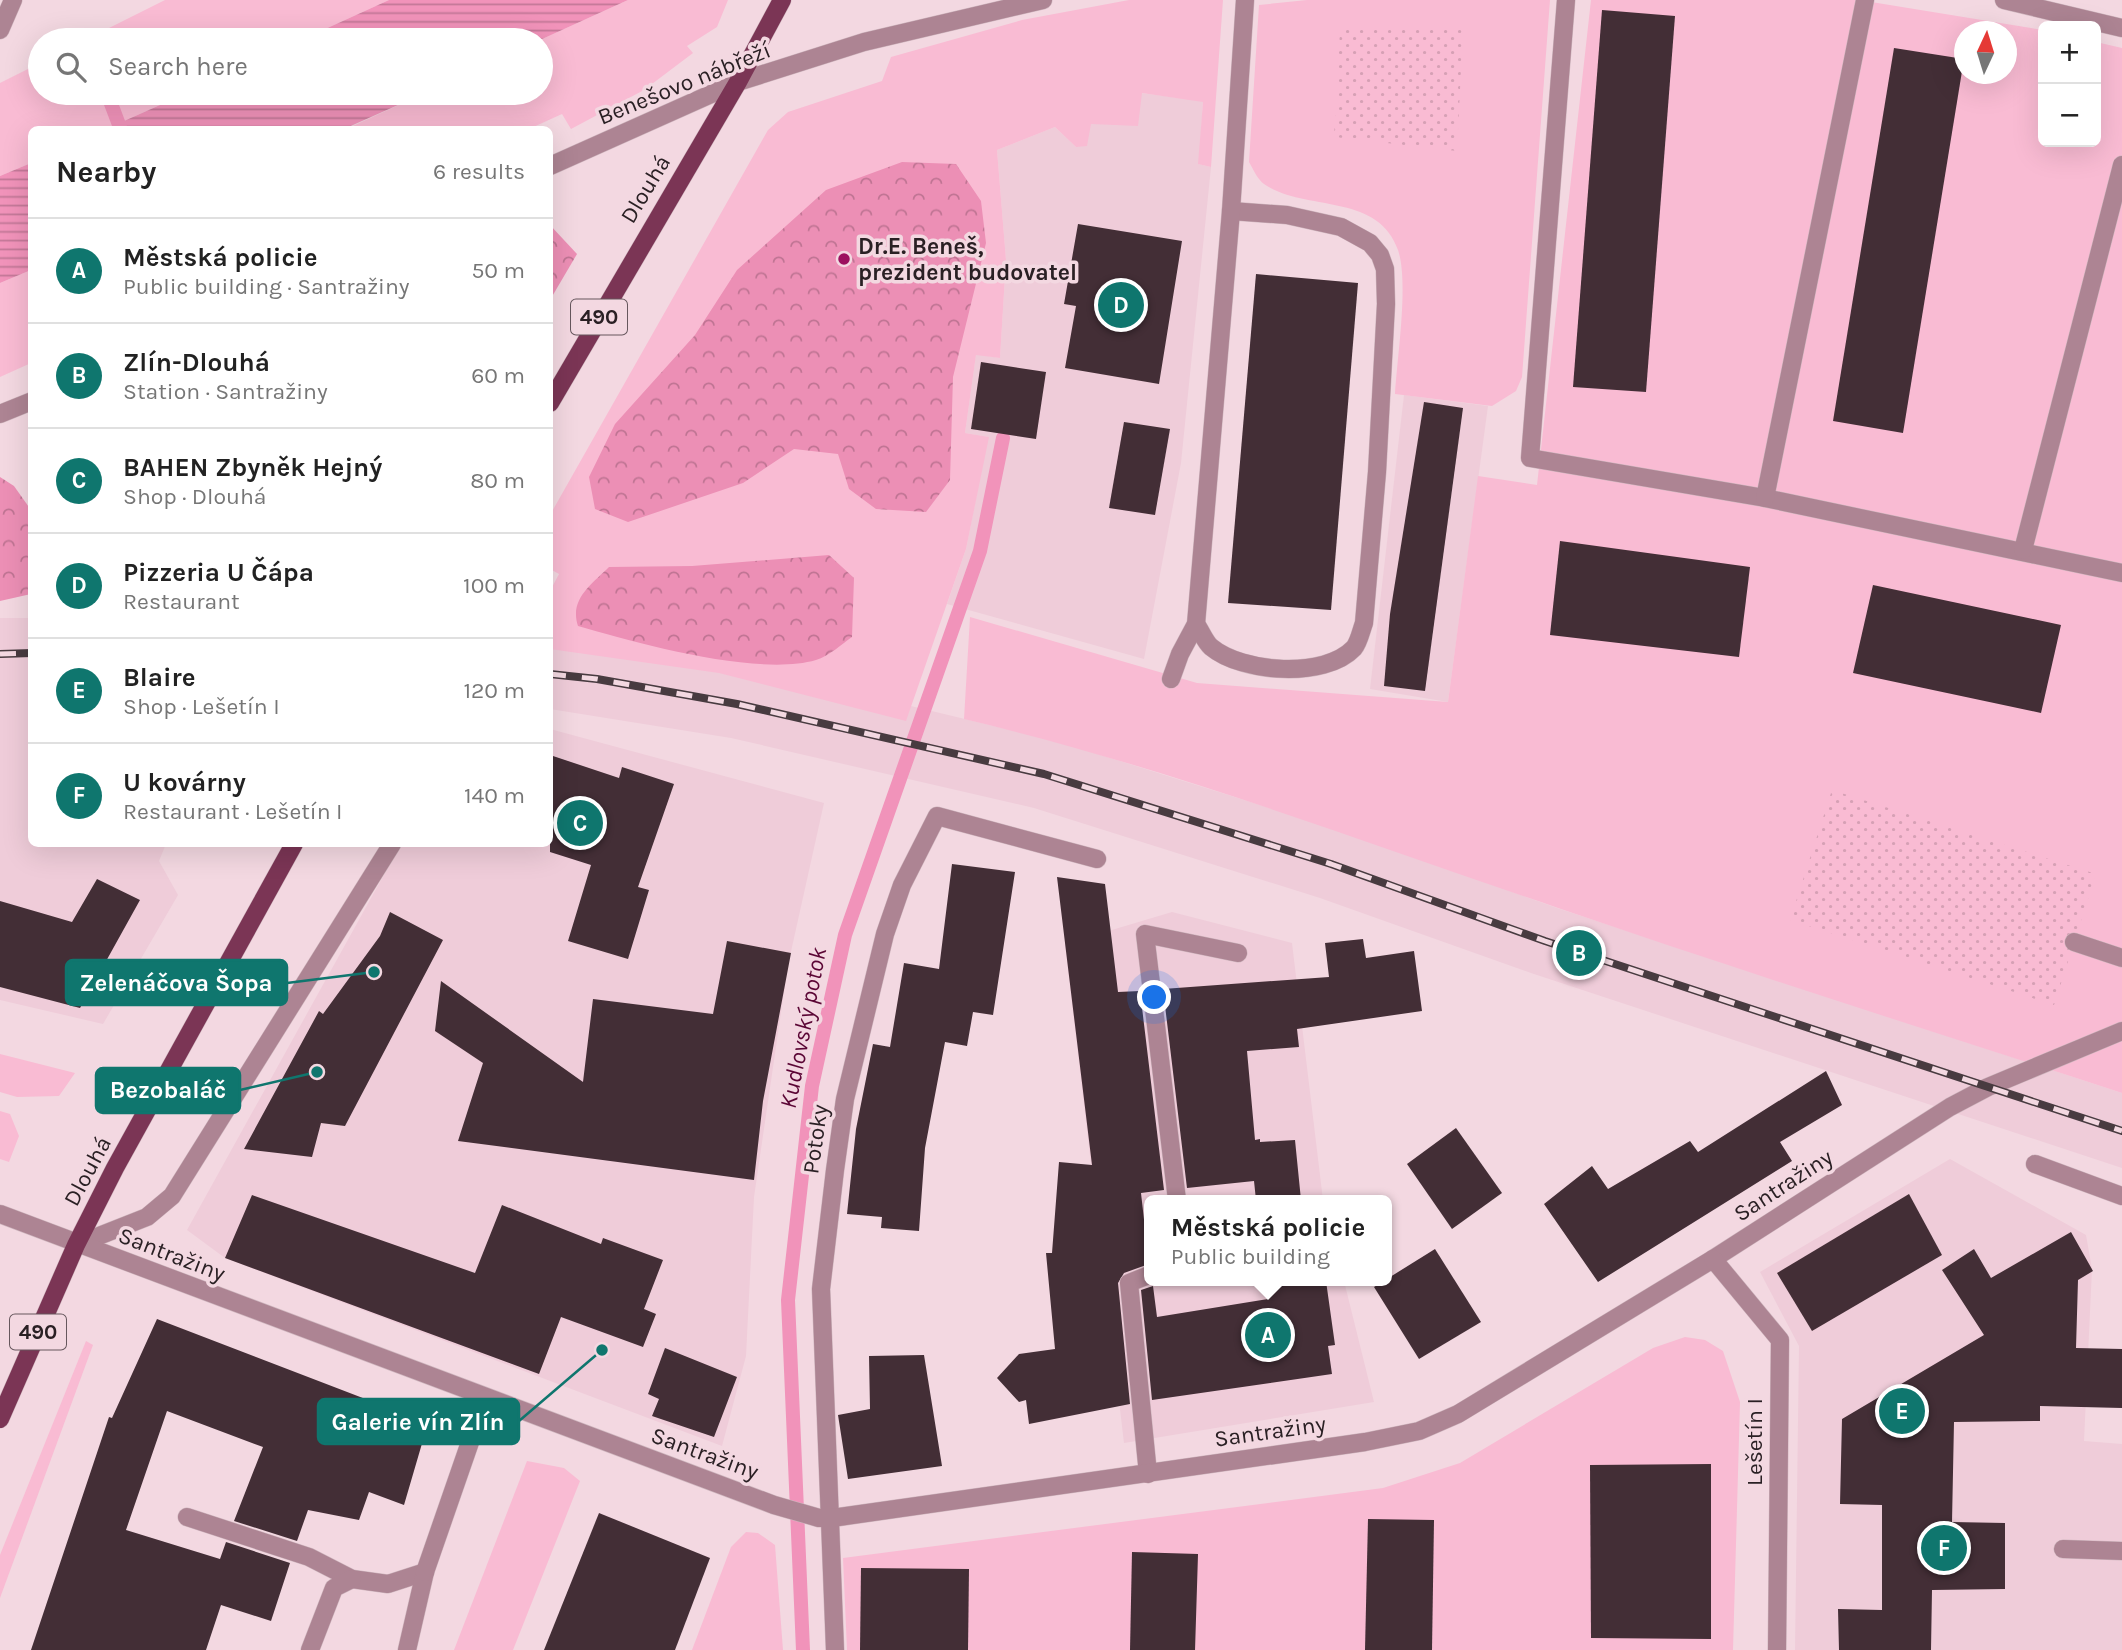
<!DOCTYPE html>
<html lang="en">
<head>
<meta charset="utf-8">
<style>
	:root { --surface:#fff; --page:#f2f2f2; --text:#222; --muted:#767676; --line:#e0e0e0; --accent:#0f766e }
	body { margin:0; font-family:Karla,sans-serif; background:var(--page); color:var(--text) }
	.controls { position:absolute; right:21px; top:21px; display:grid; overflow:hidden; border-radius:10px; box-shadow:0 7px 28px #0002 }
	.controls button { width:63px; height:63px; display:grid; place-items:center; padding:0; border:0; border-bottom:2px solid var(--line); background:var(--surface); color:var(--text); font:35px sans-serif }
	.compass { position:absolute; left:1954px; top:21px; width:63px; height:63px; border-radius:50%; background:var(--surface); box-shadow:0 7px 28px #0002; rotate:4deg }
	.you { position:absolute; left:1155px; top:998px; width:24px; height:24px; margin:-18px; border:5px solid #fff; border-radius:50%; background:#1a73e8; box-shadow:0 0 0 10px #1a73e833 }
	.badge { display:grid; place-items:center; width:46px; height:46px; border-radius:50%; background:var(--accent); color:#fff; font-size:23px; font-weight:700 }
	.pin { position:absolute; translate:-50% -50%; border:4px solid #fff; box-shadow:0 2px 7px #0006 }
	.popup { position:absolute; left:1144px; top:1195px; width:248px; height:91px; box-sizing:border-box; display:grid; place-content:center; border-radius:10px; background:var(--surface); filter:drop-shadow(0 2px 5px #0005); font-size:23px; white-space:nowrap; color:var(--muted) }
	.popup b { font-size:26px; color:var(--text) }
	.popup::after { content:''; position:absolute; left:50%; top:100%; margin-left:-14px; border:14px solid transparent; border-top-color:var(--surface) }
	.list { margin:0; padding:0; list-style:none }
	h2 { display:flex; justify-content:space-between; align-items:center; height:91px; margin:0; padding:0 28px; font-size:30px }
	h2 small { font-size:23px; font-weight:400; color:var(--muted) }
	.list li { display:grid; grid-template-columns:46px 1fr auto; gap:21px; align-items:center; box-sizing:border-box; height:105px; padding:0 28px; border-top:2px solid var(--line) }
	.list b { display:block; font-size:26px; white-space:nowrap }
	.list p { margin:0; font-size:23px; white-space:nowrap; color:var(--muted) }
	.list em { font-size:23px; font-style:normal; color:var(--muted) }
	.icon { flex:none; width:38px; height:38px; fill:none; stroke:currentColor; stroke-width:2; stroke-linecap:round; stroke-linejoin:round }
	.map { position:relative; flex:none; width:2122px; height:1650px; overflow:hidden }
	.search { position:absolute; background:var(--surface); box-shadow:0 7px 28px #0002; left:28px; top:28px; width:525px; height:77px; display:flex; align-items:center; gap:18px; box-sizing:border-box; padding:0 24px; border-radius:38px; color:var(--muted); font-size:26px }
	.panel { position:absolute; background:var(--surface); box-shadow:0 7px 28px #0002; left:28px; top:126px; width:525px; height:721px; border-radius:10px }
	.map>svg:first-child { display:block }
</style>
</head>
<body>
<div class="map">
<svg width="2122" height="1650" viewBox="0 0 2122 1650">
	<defs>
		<pattern id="forest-crowns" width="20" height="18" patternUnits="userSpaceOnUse" patternTransform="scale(1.75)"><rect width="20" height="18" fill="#ec8fb5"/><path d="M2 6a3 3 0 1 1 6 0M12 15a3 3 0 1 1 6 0" fill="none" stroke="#bf7493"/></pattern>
		<pattern id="park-dots" width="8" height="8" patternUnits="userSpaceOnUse" patternTransform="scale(1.75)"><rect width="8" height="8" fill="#f9bbd3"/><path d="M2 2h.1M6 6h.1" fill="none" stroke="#d6a0b5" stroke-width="1.8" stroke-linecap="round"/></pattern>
		<pattern id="water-rules" width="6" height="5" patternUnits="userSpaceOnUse" patternTransform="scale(1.75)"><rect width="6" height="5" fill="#f193ba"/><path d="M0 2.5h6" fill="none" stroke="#c37897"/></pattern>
	</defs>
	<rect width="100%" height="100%" fill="#f3d8e1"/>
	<g fill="#efccd9">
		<polygon points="1141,93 1203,101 1199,164 1211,167 1181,463 1144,659 947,604 966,549 988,437 965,433 976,354 1000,358 1006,260 997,150 1055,127 1076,147 1091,124"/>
		<polygon points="1404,395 1488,406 1448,702 1370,689"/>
		<polygon points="0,618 31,618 32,844 166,844 159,861 178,895 103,1024 0,1000"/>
		<polygon points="550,638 890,701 1053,740 1343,831 1557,908 2122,1093 2122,1168 1534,974 1320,898 1034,808 731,738 550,709"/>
		<polygon points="550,729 824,803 788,965 754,1197 746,1356 722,1446 225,1258 187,1230 401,844 550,844"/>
		<polygon points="1172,912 1292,943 1323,1200 1149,1200 1149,1281 1344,1281 1374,1402 1124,1443 1065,944"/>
		<polygon points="1950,1159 2086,1235 2092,1269 2084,1441 2122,1444 2122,1650 1795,1650 1799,1346 1760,1272"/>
	</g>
	<g fill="#f9bbd3" fill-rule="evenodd">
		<polygon points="165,0 389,0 301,40 85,40"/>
		<polygon points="628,0 728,0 717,27 687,46 693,53 644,90 571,129 562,114 529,129 344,130 425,93 541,93 540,40"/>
		<polygon points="1129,0 1223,0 1211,167 1198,164 1203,102 1142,93 1138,126 1091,124 1087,146 1076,147 1055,127 997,150 1006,260 1000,358 976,355 965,433 989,437 966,549 906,721 719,673 550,649 550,591 559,574 550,569 550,515 768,130 788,112 882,81 891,57 1022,20"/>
		<path d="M1307,0H1550L1522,377L1516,391L1492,406L1395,394C1397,358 1409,282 1398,250C1378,192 1305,212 1264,184C1258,180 1253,169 1249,162L1259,5Z"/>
		<path d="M1591,0H1859L2043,30V142H2096V42L2122,48V1093C1934,1032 1745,972 1558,908C1361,841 1167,767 964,719L970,617L1197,683L1448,702L1478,476L1537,485ZM1965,32H2007V74H1965Z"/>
		<polygon points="40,63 40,93 187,93 106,129 32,130 31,163 0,176 0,83"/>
		<polygon points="31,270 31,363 0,377 0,283"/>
		<polygon points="0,1054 75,1073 59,1096 17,1097 0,1092"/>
		<polygon points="0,1111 10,1114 19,1136 9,1162 0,1159"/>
		<polygon points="1685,1337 1705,1340 1723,1351 1740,1402 1733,1650 847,1650 843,1558 1383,1488 1460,1463 1653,1348"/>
		<polygon points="86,1341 93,1345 0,1598 0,1555"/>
		<polygon points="527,1461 564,1468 580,1481 513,1650 454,1650"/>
		<polygon points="746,1532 758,1533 775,1545 783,1650 692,1650 731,1547"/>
	</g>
	<g fill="url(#forest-crowns)">
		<polygon points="902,162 956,164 981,201 986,243 953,377 950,480 926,512 876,509 849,489 838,454 794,449 743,483 628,522 595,509 589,477 615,424 695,335 737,270 826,190"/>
		<polygon points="550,225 577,254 550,300"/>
		<polygon points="0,477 14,486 31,510 31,594 0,601"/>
		<path d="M829,555L854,578L852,637C842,644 829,656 816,660C758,677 637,643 578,626C569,599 592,584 609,567L692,566Z"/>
	</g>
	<g fill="url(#park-dots)">
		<polygon points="1463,28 1457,151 1334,137 1340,30"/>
		<polygon points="1832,790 2096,874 2054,1005 1790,920"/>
	</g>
	<g fill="url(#water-rules)">
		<polygon points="389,0 628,0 540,40 301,40"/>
		<polygon points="187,93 425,93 344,129 106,129"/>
		<polygon points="31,163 31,270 0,283 0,176"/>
	</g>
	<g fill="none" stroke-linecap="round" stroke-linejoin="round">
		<g stroke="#f193ba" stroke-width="14">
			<polyline points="107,93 121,130"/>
			<polyline points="803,1650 788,1300 812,1086 845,935 980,551 1003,438"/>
		</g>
	</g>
	<g fill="#432e36">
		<polygon points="1602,10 1675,16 1646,392 1573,387"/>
		<polygon points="1894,48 1964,59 1903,433 1833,421"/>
		<polygon points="1078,224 1182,241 1159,384 1065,368 1076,306 1064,304"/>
		<polygon points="1256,274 1358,283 1331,610 1228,603"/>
		<polygon points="981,362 1046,372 1036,439 971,429"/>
		<polygon points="1424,402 1463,408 1425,691 1384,686 1390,614"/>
		<polygon points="1124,422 1170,429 1155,515 1109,508"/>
		<polygon points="1560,541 1750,567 1739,657 1550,635"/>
		<polygon points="1873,585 2061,625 2041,713 1853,673"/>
		<polygon points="550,755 619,778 622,767 674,784 638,887 649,890 628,959 568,941 591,865 550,852"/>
		<polygon points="952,864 1015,872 993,1015 973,1012 967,1046 945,1042 925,1148 919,1231 881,1228 882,1217 847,1214 856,1129 873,1044 890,1047 904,963 939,969"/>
		<polygon points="1057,877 1105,884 1118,992 1140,991 1164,1190 1141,1193 1149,1264 1124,1273 1118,1283 1130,1404 1029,1424 1026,1400 1019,1402 997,1378 1019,1354 1055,1349 1046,1253 1052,1253 1059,1162 1092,1165"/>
		<polygon points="97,879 140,900 80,1008 0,987 0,901 72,922"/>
		<polygon points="390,912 443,940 345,1126 321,1123 312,1157 244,1149 319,1011 323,1014 380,936"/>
		<polygon points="1363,939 1366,958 1414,951 1422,1011 1297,1029 1299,1047 1247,1051 1255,1140 1260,1139 1260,1142 1295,1140 1301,1200 1256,1200 1254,1181 1187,1188 1163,989 1329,977 1325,943"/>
		<polygon points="727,941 791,953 763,1101 754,1180 458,1141 483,1063 435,1031 441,981 583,1082 593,999 713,1014"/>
		<polygon points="1826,1071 1842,1105 1780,1142 1792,1161 1598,1282 1544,1204 1592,1166 1608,1189 1690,1141 1698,1152"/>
		<polygon points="1456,1128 1502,1193 1452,1229 1407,1164"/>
		<polygon points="1909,1194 1942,1255 1812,1331 1777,1273"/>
		<polygon points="252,1195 475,1273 502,1205 601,1244 603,1238 663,1260 644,1309 656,1314 643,1347 561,1317 539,1374 225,1258"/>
		<polygon points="2071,1232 2093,1271 2078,1280 2076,1348 2122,1349 2122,1408 2040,1406 2040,1421 1954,1422 1952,1522 2005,1523 2005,1589 1932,1590 1931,1650 1839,1650 1838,1609 1882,1610 1882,1505 1840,1504 1842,1419 1984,1335 1942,1270 1974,1249 1991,1278"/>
		<polygon points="1435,1249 1481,1322 1419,1359 1374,1287"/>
		<polygon points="1265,1281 1326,1281 1335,1345 1328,1346 1332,1374 1152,1400 1141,1290 1153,1286 1157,1317 1268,1299"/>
		<polygon points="157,1319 428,1423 404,1505 369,1492 359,1520 308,1510 297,1541 234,1521 263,1447 167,1411 126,1530 220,1559 226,1542 290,1563 271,1621 221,1605 206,1650 31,1650 109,1417 112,1418"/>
		<polygon points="665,1348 737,1377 714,1437 652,1416 659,1399 648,1394"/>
		<polygon points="924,1355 942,1466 848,1479 838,1415 870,1409 869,1356"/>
		<polygon points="1711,1464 1711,1639 1591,1638 1590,1465"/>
		<polygon points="599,1513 710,1558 675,1650 544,1650"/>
		<polygon points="1368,1519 1434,1520 1432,1650 1365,1650"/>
		<polygon points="1132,1552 1198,1554 1195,1650 1130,1650"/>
		<polygon points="861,1568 969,1569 968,1650 860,1650"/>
	</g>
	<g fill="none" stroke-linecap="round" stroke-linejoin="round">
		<g stroke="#cfb7bf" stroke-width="19">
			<g id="service">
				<polyline points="1566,0 1530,458 1765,498 2122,573"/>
				<polyline points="1765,498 1865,0"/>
				<polyline points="2023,550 2122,165"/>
				<path d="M1196,624C1201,631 1205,642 1211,647C1242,673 1325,679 1354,648C1359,642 1361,631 1364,623L1377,472L1386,304L1385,269L1380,255L1370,243L1341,227L1287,215L1231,211"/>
				<polyline points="1171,679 1180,654 1196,624 1231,211 1245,0"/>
				<polyline points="2074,942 2122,958"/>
				<polyline points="1177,1200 1145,934 1238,953"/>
				<polyline points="76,1245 147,1217 172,1196 392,844"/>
				<polyline points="1148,1474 1129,1283 1149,1275"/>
				<polyline points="187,1517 309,1557 352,1579 388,1584 425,1572"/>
				<polyline points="2063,1549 2122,1551"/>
				<polyline points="310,1650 334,1588 352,1579"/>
				<polyline points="407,1650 425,1572"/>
				<polyline points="835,1650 821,1289 835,1170 845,1099 885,934 902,885 937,816 1097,859"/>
			</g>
		</g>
		<g stroke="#cfb7bf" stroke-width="19">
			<g id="minor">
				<polyline points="2004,0 2122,28"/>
				<polyline points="0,30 13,0"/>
				<polyline points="550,166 738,82 864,42 1043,0"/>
				<polyline points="0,414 32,401"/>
				<polyline points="2035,1164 2122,1196"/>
				<polyline points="0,1214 774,1505 819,1518 832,1518 1365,1442 1419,1431 1458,1414 1713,1259 1950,1107 1988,1087 2122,1031"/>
				<polyline points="1713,1259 1780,1340 1777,1650"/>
				<polyline points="425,1572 485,1399"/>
			</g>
		</g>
		<g stroke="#cfb7bf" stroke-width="19">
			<g id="primary">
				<polyline points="550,403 738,82 782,0"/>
				<polyline points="0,1419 76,1245 115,1168 294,844"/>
			</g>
		</g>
		<use href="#service" stroke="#ad8493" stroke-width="18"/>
		<use href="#minor" stroke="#ad8493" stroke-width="18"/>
		<use href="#primary" stroke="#7b3555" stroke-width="18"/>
		<g stroke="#483b40" stroke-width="8">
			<g id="rail">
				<polyline points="0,654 32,653"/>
				<polyline points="550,674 597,679 737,704 1044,774 1331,864 1545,941 2122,1131"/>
			</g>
		</g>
		<use href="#rail" stroke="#f3d8e1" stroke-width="5" stroke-dasharray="16" stroke-linecap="butt"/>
	</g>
	<circle fill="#9c105f" stroke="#f3d8e1" stroke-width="2.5" cx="844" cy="259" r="7"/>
	<g text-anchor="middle" stroke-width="7" stroke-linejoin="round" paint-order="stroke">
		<g fill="#f3d8e1" stroke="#66575d" stroke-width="2">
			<rect x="571" y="299.5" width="56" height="35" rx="5"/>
			<rect x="10" y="1314.5" width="56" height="35" rx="5"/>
		</g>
		<g font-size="21" font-weight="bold" fill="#2a2024">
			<text x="599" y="324">490</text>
			<text x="38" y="1339">490</text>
		</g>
		<g font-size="23" fill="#2a2024" stroke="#f3d8e1">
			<text transform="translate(684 83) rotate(-22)" y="8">Benešovo nábřeží</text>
			<text transform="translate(645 189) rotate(-59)" y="8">Dlouhá</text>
			<text transform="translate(815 1139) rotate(-82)" y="8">Potoky</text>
			<text transform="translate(87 1171) rotate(-62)" y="8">Dlouhá</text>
			<text transform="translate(1783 1185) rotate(-33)" y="8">Santražiny</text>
			<text transform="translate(172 1254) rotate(21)" y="8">Santražiny</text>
			<text transform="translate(1270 1431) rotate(-8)" y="8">Santražiny</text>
			<text transform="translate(1754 1442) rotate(-90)" y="8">Lešetín I</text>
			<text transform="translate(705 1453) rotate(20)" y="8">Santražiny</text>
		</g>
		<g font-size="23" font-weight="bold" fill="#2a2024" stroke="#f3d8e1" text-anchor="start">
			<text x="858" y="254">Dr.E. Beneš,<tspan x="858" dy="26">prezident budovatel</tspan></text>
		</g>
		<g font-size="24" font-style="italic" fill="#5b0635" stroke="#f3d8e1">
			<text transform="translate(803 1028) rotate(-79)" y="8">Kudlovský potok</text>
		</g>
	</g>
	<path fill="none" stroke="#0f766e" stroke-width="2.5" d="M374 972L287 983M317 1072L240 1090M602 1350L519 1421"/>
	<g fill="#0f766e" stroke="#f3d8e1" stroke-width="2.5">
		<circle cx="374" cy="972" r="7"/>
		<circle cx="317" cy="1072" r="7"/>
		<circle cx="602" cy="1350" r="7"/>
	</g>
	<g fill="#0f766e" stroke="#0f766e" stroke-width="2.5">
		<rect x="66" y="960" width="221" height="45" rx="7"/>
		<rect x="96" y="1068" width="144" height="45" rx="7"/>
		<rect x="318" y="1399" width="201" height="45" rx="7"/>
	</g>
	<g font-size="24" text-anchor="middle" font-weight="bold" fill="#fff">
		<text x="176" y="991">Zelenáčova Šopa</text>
		<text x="168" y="1098">Bezobaláč</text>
		<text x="418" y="1430">Galerie vín Zlín</text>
	</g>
</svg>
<div class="controls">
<button>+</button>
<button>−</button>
</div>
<svg class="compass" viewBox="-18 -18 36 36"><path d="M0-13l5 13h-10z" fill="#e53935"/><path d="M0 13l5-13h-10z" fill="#767676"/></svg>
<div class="you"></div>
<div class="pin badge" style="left:1268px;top:1335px">A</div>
<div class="popup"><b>Městská policie</b>Public building</div>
<div class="pin badge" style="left:1579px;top:953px">B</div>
<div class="pin badge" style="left:580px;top:823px">C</div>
<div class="pin badge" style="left:1121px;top:305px">D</div>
<div class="pin badge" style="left:1902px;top:1411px">E</div>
<div class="pin badge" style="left:1944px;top:1548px">F</div>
<div class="search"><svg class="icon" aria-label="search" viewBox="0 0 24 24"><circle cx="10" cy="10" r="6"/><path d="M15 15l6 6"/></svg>Search here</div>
<section class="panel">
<h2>Nearby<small>6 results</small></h2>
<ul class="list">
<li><span class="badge">A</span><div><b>Městská policie</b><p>Public building · Santražiny</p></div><em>50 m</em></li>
<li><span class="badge">B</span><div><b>Zlín-Dlouhá</b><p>Station · Santražiny</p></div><em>60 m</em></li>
<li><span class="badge">C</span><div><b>BAHEN Zbyněk Hejný</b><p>Shop · Dlouhá</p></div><em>80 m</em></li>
<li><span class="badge">D</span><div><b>Pizzeria U Čápa</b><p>Restaurant</p></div><em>100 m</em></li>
<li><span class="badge">E</span><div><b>Blaire</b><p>Shop · Lešetín I</p></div><em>120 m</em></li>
<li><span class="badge">F</span><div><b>U kovárny</b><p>Restaurant · Lešetín I</p></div><em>140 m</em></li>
</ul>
</section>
</div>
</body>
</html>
